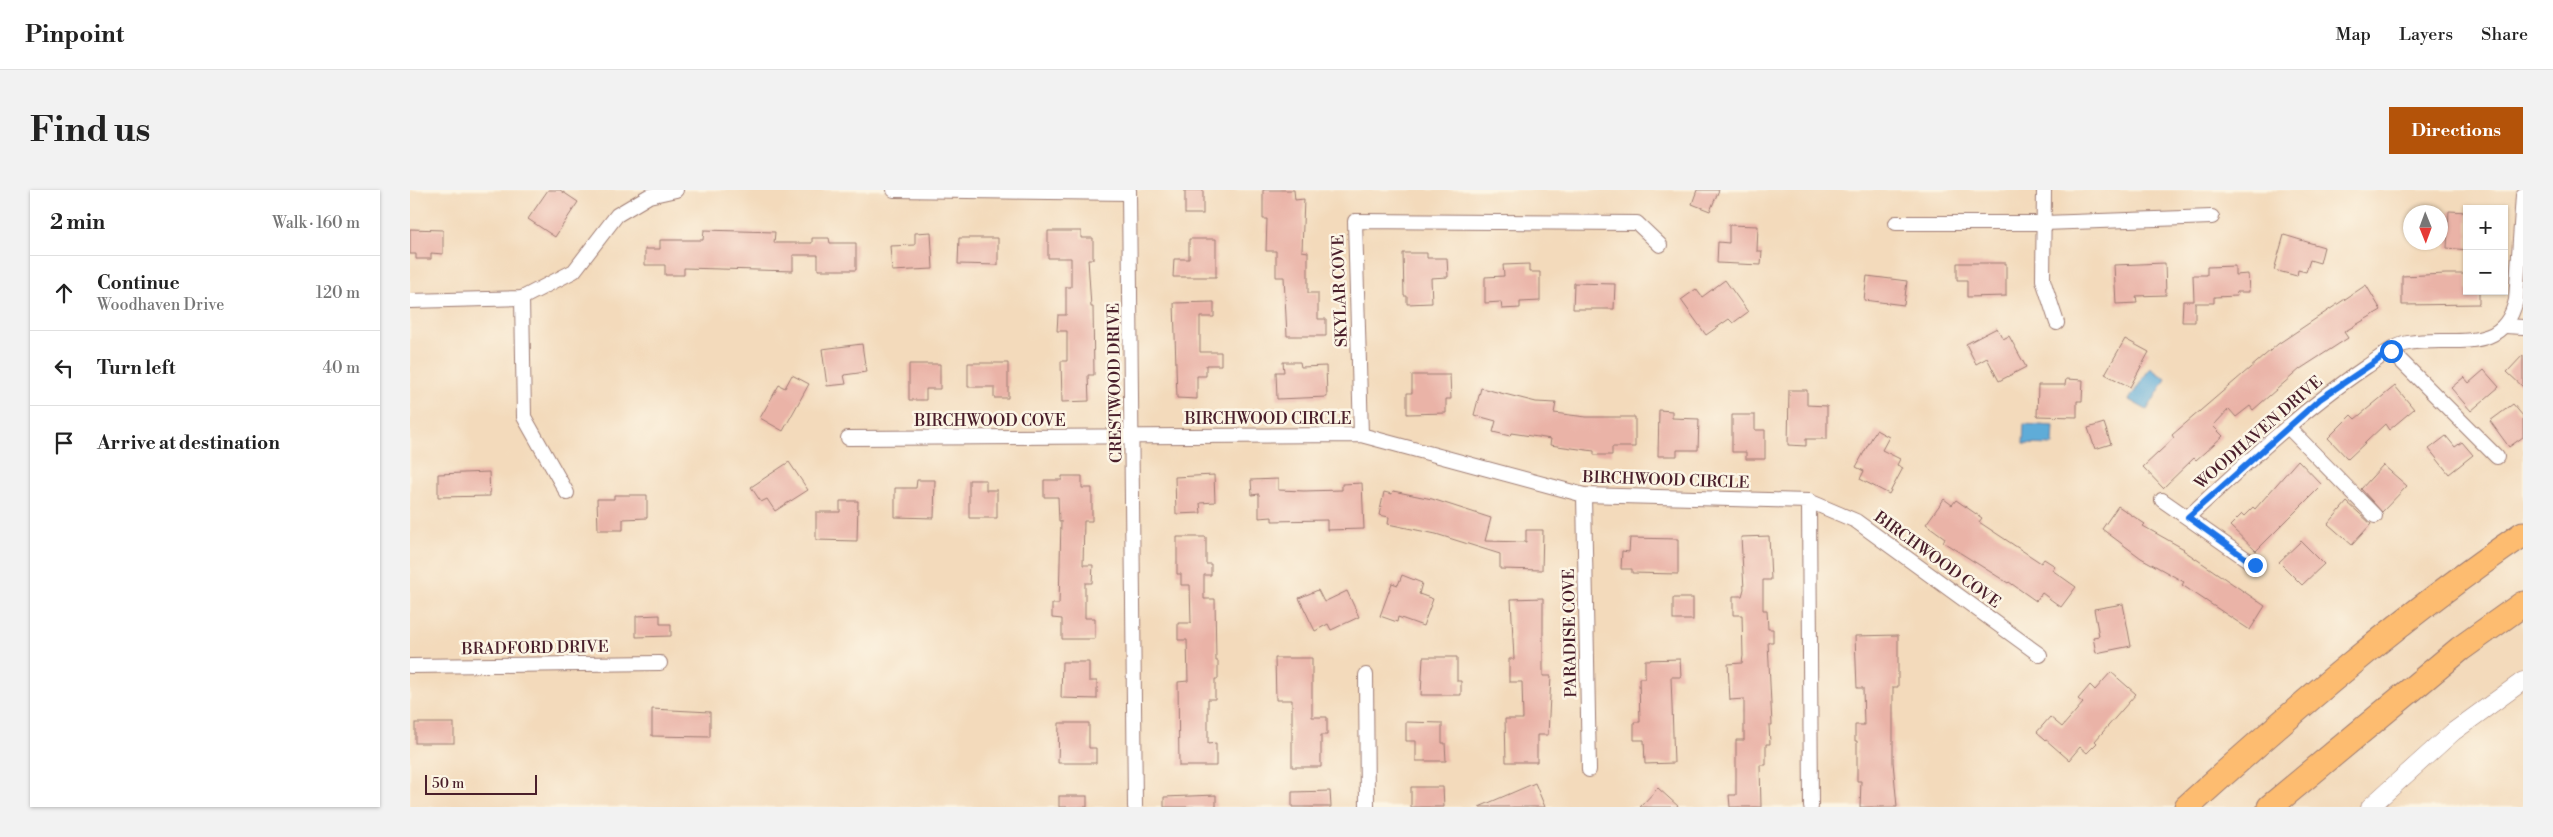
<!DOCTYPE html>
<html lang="en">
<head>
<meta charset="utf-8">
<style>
	:root { --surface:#fff; --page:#f2f2f2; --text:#222; --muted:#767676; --line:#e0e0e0; --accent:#b45309 }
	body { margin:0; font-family:"Libre Bodoni",serif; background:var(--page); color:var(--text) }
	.controls { position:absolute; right:15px; top:15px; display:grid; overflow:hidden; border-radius:0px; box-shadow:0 1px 4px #0004 }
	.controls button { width:45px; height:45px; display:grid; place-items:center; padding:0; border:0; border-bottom:1px solid var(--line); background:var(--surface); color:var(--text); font:25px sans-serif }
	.compass { position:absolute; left:1993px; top:15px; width:45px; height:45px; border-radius:50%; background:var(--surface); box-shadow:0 1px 4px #0004; rotate:179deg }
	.scale { position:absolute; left:15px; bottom:12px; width:112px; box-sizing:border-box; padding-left:5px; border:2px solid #4a1f2b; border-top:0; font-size:14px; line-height:18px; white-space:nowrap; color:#4a1f2b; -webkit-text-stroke:4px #fcf5e5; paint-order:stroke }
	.stop { position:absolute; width:15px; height:15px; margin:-11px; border:4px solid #1a73e8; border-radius:50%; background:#fff }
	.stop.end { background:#1a73e8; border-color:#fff; box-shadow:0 1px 5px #0008 }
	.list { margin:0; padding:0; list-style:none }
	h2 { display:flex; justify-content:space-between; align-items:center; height:65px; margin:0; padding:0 20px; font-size:21px }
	h2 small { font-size:16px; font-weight:400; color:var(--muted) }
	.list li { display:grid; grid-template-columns:32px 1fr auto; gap:15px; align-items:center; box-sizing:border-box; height:75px; padding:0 20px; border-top:1px solid var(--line) }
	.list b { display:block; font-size:19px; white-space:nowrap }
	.list p { margin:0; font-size:16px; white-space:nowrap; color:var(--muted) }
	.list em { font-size:16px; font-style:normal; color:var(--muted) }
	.icon { flex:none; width:28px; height:28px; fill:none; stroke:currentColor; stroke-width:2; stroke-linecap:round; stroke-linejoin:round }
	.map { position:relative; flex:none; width:2113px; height:617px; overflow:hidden; border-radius:0px }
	header { display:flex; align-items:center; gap:30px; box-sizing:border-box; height:70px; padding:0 25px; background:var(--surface); border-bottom:1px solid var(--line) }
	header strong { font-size:24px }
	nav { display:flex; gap:28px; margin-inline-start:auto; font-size:18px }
	.intro { display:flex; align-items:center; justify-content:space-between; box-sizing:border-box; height:120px; padding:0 30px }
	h1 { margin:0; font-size:35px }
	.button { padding:12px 22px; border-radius:0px; background:var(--accent); color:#fff; font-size:18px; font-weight:700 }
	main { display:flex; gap:30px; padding:0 30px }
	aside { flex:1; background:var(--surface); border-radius:0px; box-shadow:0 1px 4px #0004 }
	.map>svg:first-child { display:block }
</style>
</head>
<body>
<header>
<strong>Pinpoint</strong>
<nav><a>Map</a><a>Layers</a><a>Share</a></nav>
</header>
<div class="intro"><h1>Find us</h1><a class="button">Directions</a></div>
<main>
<aside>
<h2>2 min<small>Walk · 160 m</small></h2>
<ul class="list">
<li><svg class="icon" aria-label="ahead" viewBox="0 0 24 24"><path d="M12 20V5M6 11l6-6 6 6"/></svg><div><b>Continue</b><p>Woodhaven Drive</p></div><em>120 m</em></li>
<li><svg class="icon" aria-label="left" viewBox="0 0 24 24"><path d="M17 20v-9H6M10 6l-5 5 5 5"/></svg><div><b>Turn left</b></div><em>40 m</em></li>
<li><svg class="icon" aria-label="arrive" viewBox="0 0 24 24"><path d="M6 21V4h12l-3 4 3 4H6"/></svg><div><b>Arrive at destination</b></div></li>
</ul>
</aside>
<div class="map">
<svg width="2113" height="617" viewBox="0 0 2113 617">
	<rect width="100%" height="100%" fill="#fcf5e5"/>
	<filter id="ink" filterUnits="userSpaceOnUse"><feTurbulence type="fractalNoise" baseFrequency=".02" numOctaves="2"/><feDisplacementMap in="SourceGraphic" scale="10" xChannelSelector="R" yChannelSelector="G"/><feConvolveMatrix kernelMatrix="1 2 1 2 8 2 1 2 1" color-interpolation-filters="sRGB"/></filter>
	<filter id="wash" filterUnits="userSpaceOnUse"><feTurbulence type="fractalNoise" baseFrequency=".0096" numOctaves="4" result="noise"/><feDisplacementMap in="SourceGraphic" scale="20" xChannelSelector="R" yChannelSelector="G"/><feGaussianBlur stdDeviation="1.12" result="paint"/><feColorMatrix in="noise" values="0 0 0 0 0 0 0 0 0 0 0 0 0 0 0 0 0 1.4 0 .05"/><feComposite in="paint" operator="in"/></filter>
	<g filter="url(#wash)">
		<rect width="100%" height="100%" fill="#f3dabb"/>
		<g fill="#5facd8" stroke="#546682">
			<polygon points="1740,178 1756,189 1737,220 1719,210"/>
			<polygon points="1614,234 1644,236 1643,255 1613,254"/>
		</g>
		<g id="blocks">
			<g fill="#eab3a7">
				<polygon points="138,0 150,0 168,12 145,47 118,29"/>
				<rect x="775" y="0" width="18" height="24"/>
				<polygon points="853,0 884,0 885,10 894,9 892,61 898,62 898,103 908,103 908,129 916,129 916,146 877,146 874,87 866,87 866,61 856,61 857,29 853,29"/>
				<polygon points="1287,0 1309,0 1300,21 1282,14"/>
				<polygon points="2039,21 2057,22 2057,60 2037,58"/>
				<polygon points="1319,35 1348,36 1347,61 1352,61 1351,75 1307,73 1308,52 1319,53"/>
				<polygon points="0,39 33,40 33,64 21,63 21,69 6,69 6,64 0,64"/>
				<polygon points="294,40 365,42 364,53 402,53 402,48 419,48 420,53 446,53 446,80 408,80 408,65 383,65 383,81 274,78 274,85 255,85 255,75 235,75 235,59 250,59 250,50 293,50"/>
				<polygon points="638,41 671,41 671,48 683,48 683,69 678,69 681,117 683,117 684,185 678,185 679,211 652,212 651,171 657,171 657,141 647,141 648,125 656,125 656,97 661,97 661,68 638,68"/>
				<polygon points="521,42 523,79 482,81 480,56 505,55 505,43"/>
				<polygon points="1874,45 1914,57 1910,73 1900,70 1896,82 1888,80 1887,86 1864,80"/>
				<polygon points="549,48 588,48 588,75 548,74"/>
				<polygon points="779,49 806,49 806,87 763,87 764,69 779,69"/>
				<polygon points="993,63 1017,63 1017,68 1037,68 1038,87 1021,88 1022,113 997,114 997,106 994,106"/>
				<polygon points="1547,73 1596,73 1596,106 1557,107 1557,90 1547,90"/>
				<polygon points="1755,73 1756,105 1726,106 1727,113 1706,114 1704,75"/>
				<polygon points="1119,74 1119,82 1130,82 1130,111 1110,112 1110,118 1092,119 1091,112 1075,113 1075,87 1094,86 1093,75"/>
				<polygon points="1825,76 1825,85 1838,84 1839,102 1826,102 1827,106 1804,107 1804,113 1785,113 1785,132 1772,132 1773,111 1784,111 1783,85 1797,85 1797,77"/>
				<polygon points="2036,84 2057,84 2057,101 2069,101 2069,114 1992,115 1992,86"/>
				<polygon points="1457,86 1497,91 1494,115 1454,110"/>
				<polygon points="1315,90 1338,122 1323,133 1319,129 1296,145 1271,110 1286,99 1292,107"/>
				<polygon points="1164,93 1205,94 1204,119 1163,119"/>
				<polygon points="1956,95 1971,120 1934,142 1938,148 1890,179 1843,220 1840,216 1826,227 1819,219 1803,236 1813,246 1786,270 1784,268 1753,298 1733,277 1764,248 1762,245 1868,154"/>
				<polygon points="804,112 804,127 790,127 790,162 811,162 811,175 796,175 796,186 787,186 787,209 767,208 764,113"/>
				<polygon points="1587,138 1593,149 1599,146 1616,177 1589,191 1577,168 1566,174 1556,154"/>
				<polygon points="1715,149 1739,162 1720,197 1695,184"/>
				<polygon points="452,154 456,182 434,185 436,194 417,196 412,159"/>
				<polygon points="2113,165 2113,197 2097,182"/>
				<polygon points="873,172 890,172 891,177 916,176 917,207 867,209 866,182 874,182"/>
				<polygon points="558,173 598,173 598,208 584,208 584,197 558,197"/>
				<polygon points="499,174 530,174 530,199 516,199 516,210 499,210"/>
				<polygon points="2074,180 2089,197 2061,221 2041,198 2054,187 2059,193"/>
				<polygon points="382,185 399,194 373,241 350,228 369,195 375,198"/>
				<polygon points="1002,185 1040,185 1041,209 1036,209 1036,223 997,224 997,203 1002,203"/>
				<polygon points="1656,189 1673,190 1672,211 1667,211 1667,227 1627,226 1628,195 1655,195"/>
				<polygon points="1985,196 2004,219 1979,240 1975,234 1938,269 1918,248 1941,225 1945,229"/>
				<polygon points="1071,198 1126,212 1146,213 1144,223 1176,227 1225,227 1225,257 1202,257 1202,265 1184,265 1184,261 1140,255 1141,249 1101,243 1100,246 1083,242 1086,231 1064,225"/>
				<polygon points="1379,200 1397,200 1397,215 1417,216 1417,249 1396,249 1396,256 1378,255"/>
				<polygon points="2103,214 2113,226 2113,247 2099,257 2080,231"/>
				<polygon points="1249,220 1262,221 1262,228 1289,229 1288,260 1267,260 1267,266 1248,266"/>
				<polygon points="1322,225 1345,225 1345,240 1355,240 1355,269 1336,269 1336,262 1322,262"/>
				<polygon points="1694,233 1701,254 1685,259 1678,238"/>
				<polygon points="1466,240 1479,247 1472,260 1490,269 1487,275 1493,278 1479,304 1450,289 1454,281 1446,277"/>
				<polygon points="2036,246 2045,257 2052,252 2063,265 2039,284 2019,259"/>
				<polygon points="1888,270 1912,295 1846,361 1820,336 1832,324 1834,326 1843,317 1845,319"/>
				<polygon points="379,272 398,300 365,321 357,309 351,312 341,297"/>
				<polygon points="1973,275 1997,296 1972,322 1951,299"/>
				<polygon points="79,282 80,306 28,307 28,284"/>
				<polygon points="804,285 805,312 790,313 791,323 766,324 765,287"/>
				<polygon points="652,286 672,286 672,298 682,298 682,331 674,331 673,375 683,375 682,393 675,393 675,428 685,428 685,449 652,449 652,429 642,428 642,414 649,414 651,331 649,331 648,307 634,307 634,290 652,290"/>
				<polygon points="868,289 868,300 894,301 932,300 932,294 952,293 954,339 917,340 917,330 862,331 862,327 849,328 849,304 842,305 841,290"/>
				<polygon points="507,290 525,290 524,328 485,327 485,298 506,298"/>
				<polygon points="559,290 576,290 576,300 587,300 587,328 559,328"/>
				<polygon points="983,301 1022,309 1081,328 1075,351 1116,352 1116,340 1133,340 1132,380 1090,379 1090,364 1026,344 978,334 979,327 969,325 974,302 982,304"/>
				<polygon points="204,305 237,305 237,328 213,329 213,340 188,340 187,309 204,309"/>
				<polygon points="1534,309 1542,315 1546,310 1572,328 1569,332 1631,373 1634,369 1645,376 1642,380 1666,397 1651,417 1632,403 1626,411 1599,392 1598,393 1533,352 1535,348 1516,334"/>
				<polygon points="430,311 448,311 447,351 406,350 406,322 430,322"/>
				<polygon points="1937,312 1961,334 1942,355 1918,334"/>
				<polygon points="1708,316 1735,334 1733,336 1774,359 1773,360 1855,416 1840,440 1772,395 1774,392 1731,368 1692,339"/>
				<polygon points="1359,346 1361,390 1353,390 1353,420 1357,420 1358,439 1363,439 1363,452 1358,452 1362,535 1359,535 1360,554 1356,554 1356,575 1350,575 1351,617 1320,617 1319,605 1326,605 1326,550 1334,550 1334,509 1320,510 1318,474 1332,473 1333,466 1332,425 1323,425 1323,406 1332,406 1334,399 1331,347"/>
				<polygon points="767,347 796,347 796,374 801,374 801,385 794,385 794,409 805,409 806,471 808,471 808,489 805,489 805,509 798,509 798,554 806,553 806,576 769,576 768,492 778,491 777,450 768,450 768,433 781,433 780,395 771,395 771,384 767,384"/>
				<polygon points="1220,348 1268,349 1268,384 1222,383 1222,379 1211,379 1212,361 1219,362"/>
				<polygon points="1891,351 1914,374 1892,395 1869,372"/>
				<polygon points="992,385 1012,393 1009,404 1023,409 1013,436 988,427 987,432 970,426 982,393 988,395"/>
				<polygon points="908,400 914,412 937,401 949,427 921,440 918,434 905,441 889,408"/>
				<polygon points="1133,408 1133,486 1141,486 1138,545 1127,545 1127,572 1096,572 1095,529 1113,529 1112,492 1099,492 1099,469 1104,469 1101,409"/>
				<rect x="1263" y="408" width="20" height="22"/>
				<polygon points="1713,414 1721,456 1686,463 1683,447 1689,446 1684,419"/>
				<polygon points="250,425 250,434 261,434 261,446 226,447 226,426"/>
				<polygon points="1488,445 1488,497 1483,497 1483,572 1487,617 1450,617 1451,591 1447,591 1447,551 1445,551 1445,535 1454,535 1453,498 1447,498 1445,446"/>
				<polygon points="1013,467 1047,467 1047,491 1051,491 1051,505 1011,505"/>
				<polygon points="865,468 902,468 902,527 917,527 917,545 911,545 911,577 882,577 882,510 866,510"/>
				<polygon points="1270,469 1271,487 1261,487 1264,573 1235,574 1234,550 1224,550 1224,532 1230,532 1229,488 1235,488 1235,470"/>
				<polygon points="652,472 679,472 679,491 687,491 687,509 651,508"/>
				<polygon points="1701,482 1726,504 1685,551 1687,553 1677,563 1670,557 1659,570 1627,542 1640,527 1652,537 1673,513 1668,509 1680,495 1685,500"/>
				<polygon points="242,519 300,522 300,547 242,546"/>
				<polygon points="996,532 1032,533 1032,553 1035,553 1036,571 1006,571 1006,551 996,551"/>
				<rect x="5" y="533" width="39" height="20"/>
				<polygon points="649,533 679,533 679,558 686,558 686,573 648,573"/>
				<polygon points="1125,593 1135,617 1069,617"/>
				<polygon points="1001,597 1033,597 1034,617 1001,617"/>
				<polygon points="1248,598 1269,617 1230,617"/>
				<polygon points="920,601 921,617 882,617 882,602"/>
				<polygon points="806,605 806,617 754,617 754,607"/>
				<rect x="649" y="606" width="28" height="11"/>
			</g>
		</g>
	</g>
	<g filter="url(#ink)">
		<use href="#blocks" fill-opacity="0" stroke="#9e7c73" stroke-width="1"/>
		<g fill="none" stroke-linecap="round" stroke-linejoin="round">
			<g stroke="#9e7c73" stroke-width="16">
				<g id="minor">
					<polyline points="484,0 719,3"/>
					<polyline points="719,0 725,617"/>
					<polyline points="1634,0 1633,90 1647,133"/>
					<polyline points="1486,33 1634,33 1802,27"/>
					<polyline points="112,108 114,227 157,303"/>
					<polyline points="0,111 112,108 164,81 207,25 239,6 266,0"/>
					<polyline points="2095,136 2113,137"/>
					<polyline points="1981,161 2087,267"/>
					<polyline points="1878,237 1965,326"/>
					<polyline points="951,245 945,31 1227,33 1250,55"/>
					<polyline points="438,248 951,245 1174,305 1399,311 1401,617"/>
					<polyline points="1174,305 1179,580"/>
					<polyline points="1752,310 1845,375"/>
					<polyline points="1399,311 1446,331 1630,465"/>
					<path d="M1778,327C1835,274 1892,220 1956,177C1970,168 1982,156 1998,153C2041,145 2093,167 2106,110L2113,5"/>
					<polyline points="0,476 250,473"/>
					<polyline points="956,485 957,617"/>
				</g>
			</g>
			<g stroke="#9e7c73" stroke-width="19">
				<polyline id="tertiary" points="1960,617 2043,542 2113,491"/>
			</g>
			<g stroke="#9e7c73" stroke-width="27">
				<g id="motorway">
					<path d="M1777,617C1884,520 1994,425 2113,344"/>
					<polyline points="1860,617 2050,459 2113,414"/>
				</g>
			</g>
			<use href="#minor" stroke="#fff" stroke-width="14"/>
			<use href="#tertiary" stroke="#fff" stroke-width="18"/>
			<use href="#motorway" stroke="#fdbc6f" stroke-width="25"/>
		</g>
	</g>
	<g fill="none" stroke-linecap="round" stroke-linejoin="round" filter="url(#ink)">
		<polyline stroke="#1a73e8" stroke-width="6" points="1845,375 1778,327 1910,209 1981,161"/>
	</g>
	<g text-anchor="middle" stroke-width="5" stroke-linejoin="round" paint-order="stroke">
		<g font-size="16" fill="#4a1f2b" stroke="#fcf5e5">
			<text transform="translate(929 101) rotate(-92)" y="6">SKYLAR COVE</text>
			<text transform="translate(704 193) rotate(-91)" y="6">CRESTWOOD DRIVE</text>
			<text x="858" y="234">BIRCHWOOD CIRCLE</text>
			<text x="580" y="236">BIRCHWOOD COVE</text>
			<text transform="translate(1848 242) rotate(-41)" y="6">WOODHAVEN DRIVE</text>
			<text transform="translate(1256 289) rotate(2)" y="6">BIRCHWOOD CIRCLE</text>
			<text transform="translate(1528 369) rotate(36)" y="6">BIRCHWOOD COVE</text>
			<text transform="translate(1159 443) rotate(-91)" y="6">PARADISE COVE</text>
			<text transform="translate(125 457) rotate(-1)" y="6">BRADFORD DRIVE</text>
		</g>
	</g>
</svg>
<div class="controls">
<button>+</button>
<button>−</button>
</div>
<svg class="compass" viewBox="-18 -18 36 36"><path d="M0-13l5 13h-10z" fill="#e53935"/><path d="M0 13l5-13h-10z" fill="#767676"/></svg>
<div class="scale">50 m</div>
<div class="stop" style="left:1981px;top:161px"></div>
<div class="stop end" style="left:1845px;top:375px"></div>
</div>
</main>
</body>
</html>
